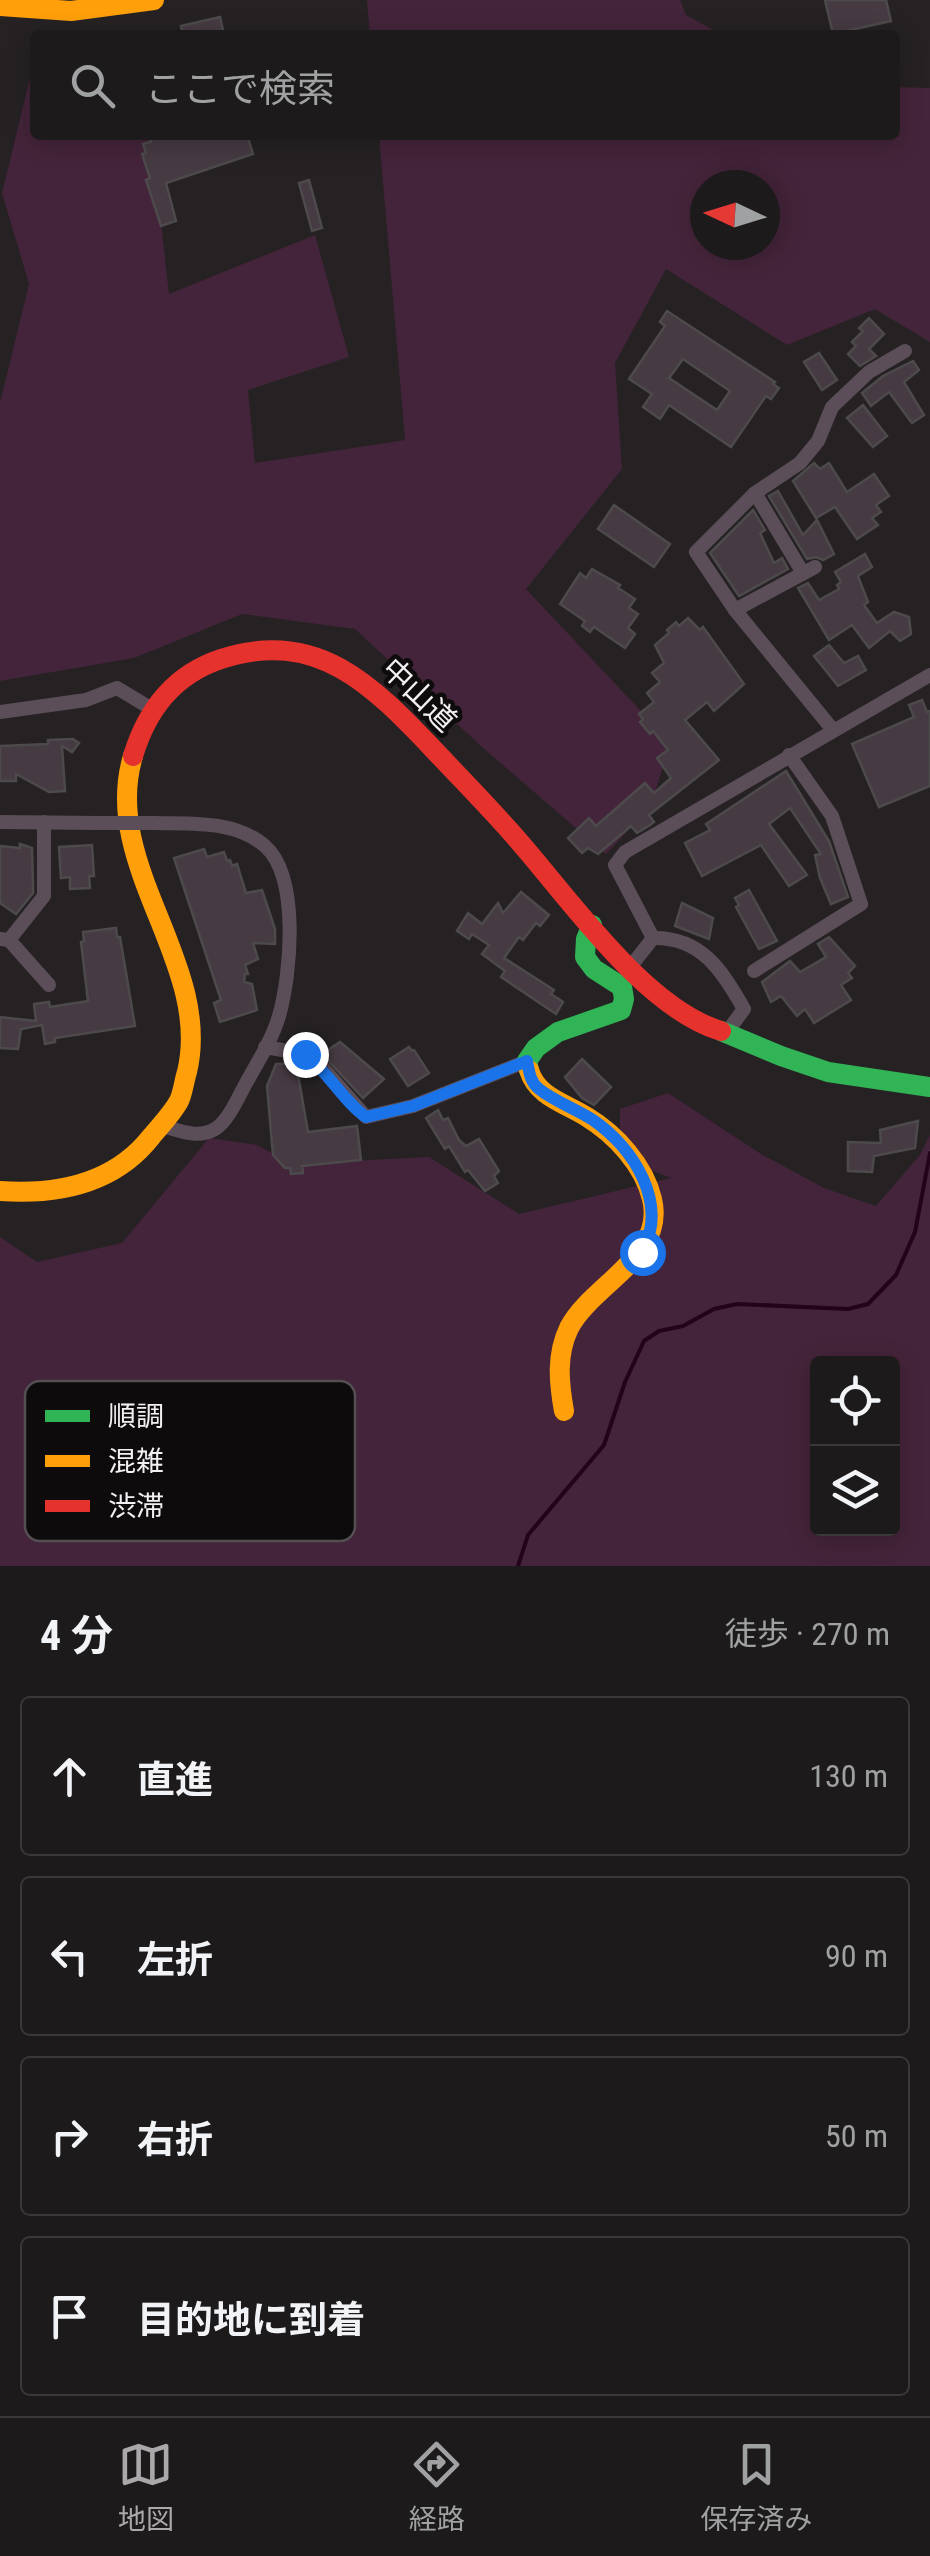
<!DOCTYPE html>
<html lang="ja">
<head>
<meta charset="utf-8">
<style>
	:root { --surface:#1c1a1b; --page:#292728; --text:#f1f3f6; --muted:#a0a1a3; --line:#3a383a; --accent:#aba7aa }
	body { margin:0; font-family:"Roboto Condensed","Noto Sans JP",sans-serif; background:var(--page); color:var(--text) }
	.controls { position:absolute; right:30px; bottom:30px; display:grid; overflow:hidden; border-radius:10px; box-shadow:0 5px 25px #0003 }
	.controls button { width:90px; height:90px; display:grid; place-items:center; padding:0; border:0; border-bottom:2px solid var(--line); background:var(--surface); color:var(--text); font:50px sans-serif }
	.compass { position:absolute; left:690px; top:170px; width:90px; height:90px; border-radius:50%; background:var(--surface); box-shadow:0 5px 25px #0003; rotate:274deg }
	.stop { position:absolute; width:30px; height:30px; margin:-22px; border:8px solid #1a73e8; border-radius:50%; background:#fff }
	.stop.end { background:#1a73e8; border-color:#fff; box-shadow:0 2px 10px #0008 }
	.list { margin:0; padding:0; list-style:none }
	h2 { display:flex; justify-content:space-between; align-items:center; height:130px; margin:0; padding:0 40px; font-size:42px }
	h2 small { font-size:32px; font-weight:400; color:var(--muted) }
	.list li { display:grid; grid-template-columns:65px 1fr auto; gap:30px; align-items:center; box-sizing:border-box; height:160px; margin:0 20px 20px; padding:0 20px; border:2px solid var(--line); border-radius:10px }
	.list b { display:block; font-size:38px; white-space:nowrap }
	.list em { font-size:32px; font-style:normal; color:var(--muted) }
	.icon { flex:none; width:55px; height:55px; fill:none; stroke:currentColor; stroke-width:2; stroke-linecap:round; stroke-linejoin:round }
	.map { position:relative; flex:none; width:930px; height:1566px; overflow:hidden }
	.search { position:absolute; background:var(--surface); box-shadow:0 5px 25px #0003; left:30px; right:30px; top:30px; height:110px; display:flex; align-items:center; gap:25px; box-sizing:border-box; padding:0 35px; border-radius:10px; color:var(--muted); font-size:38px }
	.sheet { height:850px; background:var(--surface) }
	nav { display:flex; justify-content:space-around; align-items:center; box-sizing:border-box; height:140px; border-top:2px solid var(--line); background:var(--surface); font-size:28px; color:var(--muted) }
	nav a { display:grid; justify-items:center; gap:5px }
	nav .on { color:var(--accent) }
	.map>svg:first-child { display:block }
</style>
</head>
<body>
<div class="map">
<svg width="930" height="1566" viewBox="0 0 930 1566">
	<rect width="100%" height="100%" fill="#262224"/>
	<g fill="#44243a" fill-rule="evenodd">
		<polygon points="367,0 680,0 686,15 722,35 370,35"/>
		<path d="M34,62L35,135H151L169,294L315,235L349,357L248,390L255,463L405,440L379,135H895V87L930,88V342L875,309L787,345L666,269L615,363L622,469L526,589L671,743L650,807L606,854L482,747L355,629L242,614L134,658L0,681V403L29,284L2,193ZM705,185H765V245H705Z"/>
		<path d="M668,1093L761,1154L824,1188L876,1206L920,1155L930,1135V1566H0V1237L37,1262L122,1243L209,1138L257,1145L292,1164L429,1157L519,1214L671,1178L620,1158V1109ZM818,1364H892V1528H818Z"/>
	</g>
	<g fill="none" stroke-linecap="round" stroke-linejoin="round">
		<polyline stroke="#22031a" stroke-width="4" points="518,1566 528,1535 604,1445 625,1382 644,1341 659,1331 683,1326 714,1309 737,1304 848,1309 868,1304 896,1275 915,1232 930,1153"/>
	</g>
	<g fill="#463a43" stroke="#4d4a4c" stroke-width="2.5" fill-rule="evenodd">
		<polygon points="825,0 886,0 891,21 833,34"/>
		<polygon points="220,17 224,35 183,35 181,26"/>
		<polygon points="148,135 247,135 253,154 166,183 176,221 161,226 146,180 150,178 142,154 146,153 143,144 151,142"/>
		<polygon points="309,180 322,228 312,231 299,183"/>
		<path d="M667,311L775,382L773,384L779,388L771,399L766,396L731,447L669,405L660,419L643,407L652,394L629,379L665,326L660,322ZM683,359L730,391L717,410L669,378Z"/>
		<polygon points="869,318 884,334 869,349 876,356 860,366 848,354 856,346 852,342 863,331 859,328"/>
		<polygon points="819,353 837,380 822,390 804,362"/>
		<polygon points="913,361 919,370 904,382 924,415 912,423 889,392 871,406 862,393 883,376"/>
		<polygon points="863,405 887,436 873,447 847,418"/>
		<polygon points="814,463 820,469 829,463 847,492 874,474 889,496 876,505 881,512 872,518 878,525 857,539 835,507 816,518 793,481"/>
		<polygon points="778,491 803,535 817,520 834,554 823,560 816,557 807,559 769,496"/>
		<polygon points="614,505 670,544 654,567 598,529"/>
		<polygon points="753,510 765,530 760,533 774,563 782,558 788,569 739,596 710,553"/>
		<polygon points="865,554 872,567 858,576 868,602 864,605 877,623 894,612 909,617 911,634 900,641 890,631 869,648 852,625 829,640 798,588 808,583 819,600 839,589 837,585 841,582 835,572"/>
		<polygon points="592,569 620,585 618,588 635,599 629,608 638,614 628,628 635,634 625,648 594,627 590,632 582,626 585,621 560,604 580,573 586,578"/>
		<polygon points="688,618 700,630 703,627 744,684 714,711 707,702 685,720 719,760 649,815 654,822 650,825 637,833 631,826 598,854 588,848 582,853 568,838 589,818 596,826 645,783 654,793 671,778 657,758 668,750 653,731 650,734 640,722 643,719 639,714 654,702 647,693 660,682 652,673 664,663 655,645 669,633 667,630 676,622 679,626"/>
		<polygon points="829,645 844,663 858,656 866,670 838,686 814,656"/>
		<polygon points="922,700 927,712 930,711 930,786 879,807 852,744 914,717 909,705"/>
		<polygon points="73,739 79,743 72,752 62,746 65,791 49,792 16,774 16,781 0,781 0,746 48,744 48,740"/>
		<polygon points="786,771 829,841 848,897 831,904 820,878 815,855 821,854 790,808 769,824 807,875 789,886 761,845 702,876 685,843 710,830 706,824"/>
		<polygon points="20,844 32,848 33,886 33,893 16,914 0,903 0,846 20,848"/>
		<polygon points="92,845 94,876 89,876 90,888 70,889 70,877 61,878 59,847"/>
		<polygon points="204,849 207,857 224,852 227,861 230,860 232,866 237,864 246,893 262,890 275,929 275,944 253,943 258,959 245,965 248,974 245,974 244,982 252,984 257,1010 220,1022 214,1003 221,1000 174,858"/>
		<polygon points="749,890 777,941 759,949 736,907 739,905 735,898"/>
		<polygon points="521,892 549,915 540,926 536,923 523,940 519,937 504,958 554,990 551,994 563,1002 556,1014 501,977 505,971 482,954 489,945 472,934 469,939 457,931 468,913 482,924 498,903 503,913"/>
		<polygon points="682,903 713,918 709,939 675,926"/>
		<polygon points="116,928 117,937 120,937 135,1026 55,1038 55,1042 45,1044 42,1025 21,1029 18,1049 0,1048 0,1017 36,1021 34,1004 49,1002 50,1007 88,1001 81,942 84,941 83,932"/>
		<polygon points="829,937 855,966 848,973 852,978 841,985 851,1000 814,1023 805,1009 797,1016 781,996 771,1002 762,982 790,961 800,972 826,957 818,944"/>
		<polygon points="340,1042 384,1079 363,1098 322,1054"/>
		<polygon points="409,1047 412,1051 414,1050 429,1073 408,1086 390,1059"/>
		<polygon points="582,1059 611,1087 594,1105 582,1098 565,1077"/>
		<polygon points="296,1063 308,1132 357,1126 361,1160 302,1166 303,1173 291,1174 290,1168 285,1168 273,1155 267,1086 276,1064"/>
		<polygon points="438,1110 443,1120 448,1118 459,1140 466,1146 479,1139 499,1171 494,1176 498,1183 485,1191 468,1170 465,1172 449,1146 445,1149 426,1118"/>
		<polygon points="918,1121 915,1148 874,1156 872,1172 848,1171 848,1142 881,1143 880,1130"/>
	</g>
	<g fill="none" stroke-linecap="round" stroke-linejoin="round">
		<g stroke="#5c4e58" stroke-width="14">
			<polyline points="755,493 803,573"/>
			<polyline points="735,610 815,567"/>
			<polyline points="0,712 86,700 117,688 152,709"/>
			<polyline points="833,730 735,610 696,552 755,493 800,463 818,441 832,407 869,372 905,351"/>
			<polyline points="0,822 98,823"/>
			<path d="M155,823C191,824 235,820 265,846C300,877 291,974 279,1016C272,1040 257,1063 245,1085C238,1098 228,1121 215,1129C198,1139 181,1131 163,1126"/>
			<path d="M653,938C701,937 722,970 744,1009L727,1032"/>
			<polyline points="0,939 9,940 49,985"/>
			<polyline points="9,940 44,896 44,822"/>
			<polyline points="631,966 653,938 615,865 625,852 930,675"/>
			<polyline points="754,971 861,904 832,816 789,755"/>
			<polyline points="265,1047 305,1054 324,1069 366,1117 413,1106 527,1061"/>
		</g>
		<g stroke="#30b455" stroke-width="20">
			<polyline points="721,1031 781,1056 828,1072 930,1087"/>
			<polyline points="529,1070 527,1061 536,1048 558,1032 621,1010 624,999 622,987 594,969 585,957 586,939 592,925"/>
		</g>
		<g stroke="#ff9f0a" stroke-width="20">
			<polyline points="0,6 71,11 154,0"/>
			<path d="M529,1070C537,1097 565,1103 587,1117C615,1134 644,1165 652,1199C666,1257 592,1284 569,1328C556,1355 559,1383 564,1411"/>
			<path d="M0,1191C57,1195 114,1184 151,1137C160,1126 172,1114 179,1101C183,1093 184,1081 187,1072C213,963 100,866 133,756"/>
		</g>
		<path stroke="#e5322d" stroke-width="20" d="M133,756C147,710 173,675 221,659C318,627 374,687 435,751C465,783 495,813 523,846C573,904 647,1009 721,1031"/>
		<polyline stroke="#5c4e58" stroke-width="14" points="98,823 155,823"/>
	</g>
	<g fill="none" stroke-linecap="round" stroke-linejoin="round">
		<path stroke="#1a73e8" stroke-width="12" d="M305,1054C328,1072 345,1103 366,1117L413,1106L527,1061C529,1071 530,1082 539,1089C554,1101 576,1109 593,1120C634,1148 669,1204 642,1252"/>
	</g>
	<g text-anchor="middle" stroke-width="9" stroke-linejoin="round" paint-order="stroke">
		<g font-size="30" fill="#f3eff2" stroke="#0e0b0d">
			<text transform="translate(419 695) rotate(44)" y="10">中山道</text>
		</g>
	</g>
	<rect x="25" y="1381" width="330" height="160" rx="15" fill="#0e0b0d" stroke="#534f52" stroke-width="2.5"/>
	<rect x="45" y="1410" width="45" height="12" fill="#30b455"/>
	<rect x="45" y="1455" width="45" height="12" fill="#ff9f0a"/>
	<rect x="45" y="1500" width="45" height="12" fill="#e5322d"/>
	<g font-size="28" fill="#f3eff2">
		<text x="108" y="1426">順調</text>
		<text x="108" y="1471">混雑</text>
		<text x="108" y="1516">渋滞</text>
	</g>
</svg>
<div class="controls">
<button><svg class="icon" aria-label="locate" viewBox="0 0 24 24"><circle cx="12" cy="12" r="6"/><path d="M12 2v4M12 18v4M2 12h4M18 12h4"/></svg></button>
<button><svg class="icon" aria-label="layers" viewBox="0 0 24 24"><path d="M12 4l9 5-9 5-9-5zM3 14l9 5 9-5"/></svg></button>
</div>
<svg class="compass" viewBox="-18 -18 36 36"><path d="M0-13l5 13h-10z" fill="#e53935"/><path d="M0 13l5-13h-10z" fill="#a0a1a3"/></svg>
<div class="stop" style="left:642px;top:1252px"></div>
<div class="stop end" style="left:305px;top:1054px"></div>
<div class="search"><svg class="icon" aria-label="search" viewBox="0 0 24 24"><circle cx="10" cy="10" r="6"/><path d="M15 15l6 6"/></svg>ここで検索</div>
</div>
<section class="sheet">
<h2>4 分<small>徒歩 · 270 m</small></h2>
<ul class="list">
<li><svg class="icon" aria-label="ahead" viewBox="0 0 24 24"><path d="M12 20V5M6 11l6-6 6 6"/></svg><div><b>直進</b></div><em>130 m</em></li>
<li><svg class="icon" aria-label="left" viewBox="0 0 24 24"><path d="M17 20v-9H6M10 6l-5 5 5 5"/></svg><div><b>左折</b></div><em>90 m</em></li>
<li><svg class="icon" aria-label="right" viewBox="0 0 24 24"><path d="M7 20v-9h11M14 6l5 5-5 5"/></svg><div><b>右折</b></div><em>50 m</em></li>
<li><svg class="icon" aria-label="arrive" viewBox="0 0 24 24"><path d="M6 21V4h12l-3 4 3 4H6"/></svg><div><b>目的地に到着</b></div></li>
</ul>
</section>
<nav>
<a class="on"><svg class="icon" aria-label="map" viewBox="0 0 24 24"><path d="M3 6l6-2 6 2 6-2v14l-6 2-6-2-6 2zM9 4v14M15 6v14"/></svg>地図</a>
<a><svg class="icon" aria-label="directions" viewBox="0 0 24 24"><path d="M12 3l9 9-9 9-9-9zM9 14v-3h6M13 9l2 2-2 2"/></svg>経路</a>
<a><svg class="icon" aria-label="saved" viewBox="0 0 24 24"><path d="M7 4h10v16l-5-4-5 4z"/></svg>保存済み</a>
</nav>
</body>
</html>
